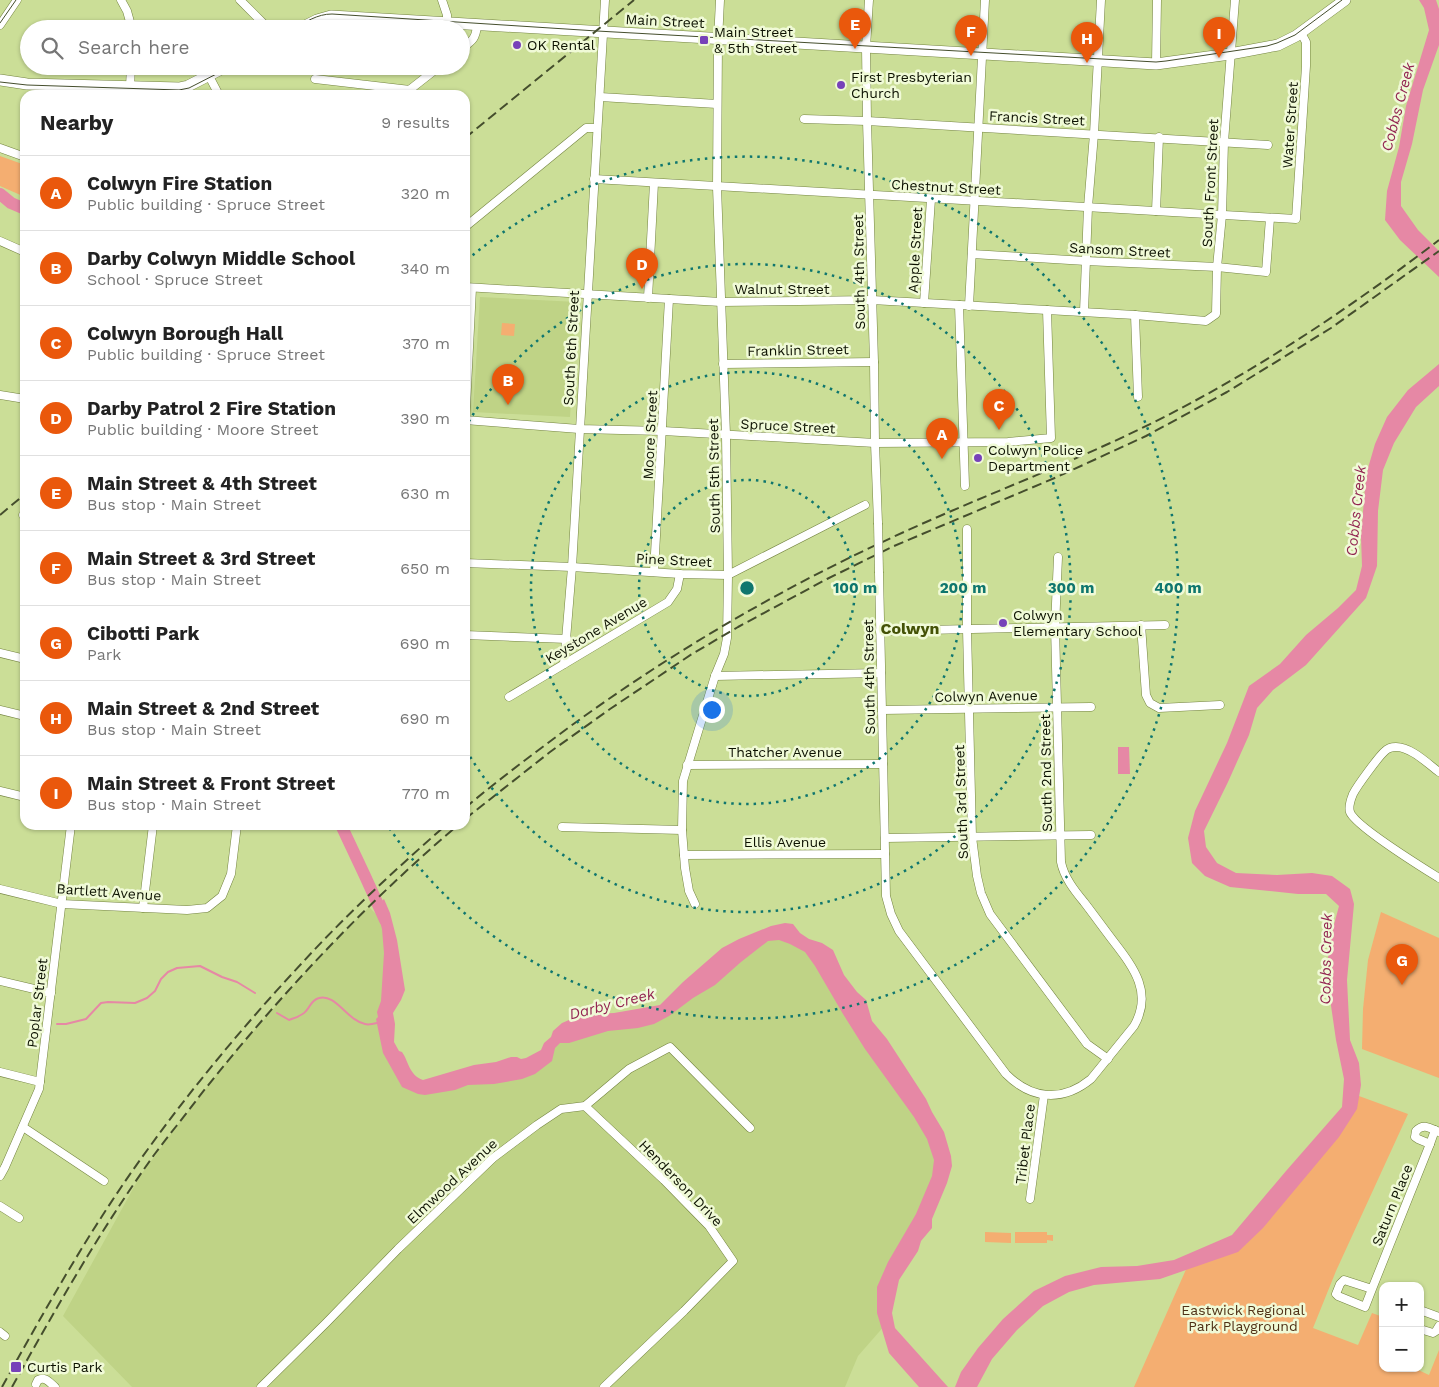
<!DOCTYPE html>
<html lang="en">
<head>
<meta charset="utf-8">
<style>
	:root { --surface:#fff; --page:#f2f2f2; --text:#222; --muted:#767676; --line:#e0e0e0; --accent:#ea580c }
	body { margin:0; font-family:"Work Sans",sans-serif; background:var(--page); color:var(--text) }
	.controls { position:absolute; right:15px; bottom:15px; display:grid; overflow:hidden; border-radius:10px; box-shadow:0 1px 4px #0004 }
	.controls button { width:45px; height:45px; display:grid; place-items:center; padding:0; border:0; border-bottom:1px solid var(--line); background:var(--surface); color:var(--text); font:25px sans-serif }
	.you { position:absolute; left:711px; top:709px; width:18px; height:18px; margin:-12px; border:4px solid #fff; border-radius:50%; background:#1a73e8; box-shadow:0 0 0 8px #1a73e833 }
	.badge { display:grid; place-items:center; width:32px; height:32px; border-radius:50%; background:var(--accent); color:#fff; font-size:16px; font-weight:700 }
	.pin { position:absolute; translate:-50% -41px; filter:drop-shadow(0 1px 2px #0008) }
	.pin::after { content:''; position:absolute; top:26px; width:18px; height:15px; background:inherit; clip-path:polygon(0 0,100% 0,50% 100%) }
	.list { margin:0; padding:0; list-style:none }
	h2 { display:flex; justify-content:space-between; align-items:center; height:65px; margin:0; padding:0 20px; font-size:21px }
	h2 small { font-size:16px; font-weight:400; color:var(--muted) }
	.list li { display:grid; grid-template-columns:32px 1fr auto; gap:15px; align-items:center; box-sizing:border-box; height:75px; padding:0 20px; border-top:1px solid var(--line) }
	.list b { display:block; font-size:19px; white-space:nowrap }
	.list p { margin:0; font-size:16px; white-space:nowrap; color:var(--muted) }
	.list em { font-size:16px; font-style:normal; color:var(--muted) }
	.icon { flex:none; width:28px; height:28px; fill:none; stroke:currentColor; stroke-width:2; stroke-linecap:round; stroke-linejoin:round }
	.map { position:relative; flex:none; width:1439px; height:1387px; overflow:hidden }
	.search { position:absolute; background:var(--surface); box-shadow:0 1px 4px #0004; left:20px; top:20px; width:450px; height:55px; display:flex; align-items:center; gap:12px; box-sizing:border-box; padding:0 18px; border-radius:28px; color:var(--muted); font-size:19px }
	.panel { position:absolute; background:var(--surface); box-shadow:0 1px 4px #0004; left:20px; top:90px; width:450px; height:740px; border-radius:15px }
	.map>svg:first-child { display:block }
</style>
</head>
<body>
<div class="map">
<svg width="1439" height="1387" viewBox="0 0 1439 1387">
	<rect width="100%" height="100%" fill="#cbde97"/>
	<g fill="#bfd386">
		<polygon points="480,297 577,302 570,417 473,412"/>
		<polygon points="369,907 386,924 390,1042 421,1089 516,1070 571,1028 664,1009 771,938 794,933 937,1141 937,1179 884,1283 886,1324 858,1356 845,1387 132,1387 63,1316 140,1176 180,1122 226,1063 313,964"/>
	</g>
	<g fill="#f4ae71">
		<polygon points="0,156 25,165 25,197 0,186"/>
		<polygon points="502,323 515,324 514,336 501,335"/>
		<polygon points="1381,912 1439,938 1439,1078 1362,1049 1363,1009 1368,960"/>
		<polygon points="1359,1096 1408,1114 1336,1271 1313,1328 1358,1345 1372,1313 1383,1317 1383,1368 1414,1368 1429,1375 1439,1350 1439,1387 1134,1387 1188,1265 1246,1244"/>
		<polygon points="985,1232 1011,1233 1011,1243 985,1242"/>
		<polygon points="1015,1232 1047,1232 1047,1235 1053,1235 1053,1241 1047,1240 1047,1243 1015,1243"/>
	</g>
	<g fill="#e688a5">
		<polygon points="1419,0 1436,0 1439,9 1439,45 1423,90 1412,144 1401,182 1401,206 1418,230 1439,251 1439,277 1400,240 1385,220 1387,191 1399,147 1406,106 1429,30 1424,8"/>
		<polygon points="1439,364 1439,386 1416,407 1394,443 1383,470 1378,511 1377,566 1366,598 1306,665 1273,690 1257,708 1249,735 1228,782 1204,831 1206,847 1217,863 1236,873 1277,875 1312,873 1332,876 1350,889 1354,904 1347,980 1350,1040 1359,1063 1361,1085 1357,1109 1339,1137 1263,1228 1238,1252 1160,1279 1094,1285 1069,1292 1043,1306 1017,1330 992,1359 977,1387 955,1387 961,1372 978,1348 1003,1319 1034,1291 1065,1276 1101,1267 1137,1266 1174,1260 1232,1235 1286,1171 1342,1107 1344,1079 1336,1040 1326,971 1332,932 1339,906 1326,894 1298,894 1230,887 1205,876 1192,863 1188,838 1195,811 1227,743 1249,686 1280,664 1306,635 1338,608 1356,590 1362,566 1361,536 1366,475 1375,444 1387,417 1408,390"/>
		<polygon points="1118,747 1129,747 1130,774 1118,774"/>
		<path d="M384,899L390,913L397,940L405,990L401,1000L393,1013L395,1024L394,1042L399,1051L402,1052C409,1062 409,1075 423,1080L474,1065L496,1062L511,1057H517L521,1059L526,1058L541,1050L544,1043L551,1037L553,1031L562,1023L576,1017L593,1014L614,1013L660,1005L683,982L722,948L739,939L771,926L785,923L793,924L800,933L809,939L822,943L833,950L844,975L857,992L866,1000L872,1021L887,1039L926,1099L932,1112L944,1132L951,1156L952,1166L947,1183L932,1219V1228L921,1241L918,1251L899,1280L892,1313L895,1328L948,1387H919L889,1353L877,1313V1287L888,1262L916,1214L932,1176L934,1160L927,1139L914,1117L865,1049L843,1014L815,966L805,952L790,944L779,940L768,941L741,962L715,985L693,998L669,1016L654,1024L638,1028L608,1031L569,1043H560L555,1048L552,1061L535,1074L522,1079L494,1084L468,1085L455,1090L425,1095L418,1094L402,1087L383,1053L376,1019L378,1017L377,1012L381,1001L384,953L382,929L376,907Z"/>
	</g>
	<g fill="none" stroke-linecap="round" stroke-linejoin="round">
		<g stroke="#e688a5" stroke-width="2">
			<path d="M277,1013L289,1020C294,1018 302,1016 306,1011C311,1006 311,1000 319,998C335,993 348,1021 365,1024C368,1025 373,1024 377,1023"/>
			<polyline points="57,1024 66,1024 86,1019 101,1003 108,1002 135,1003 147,998 155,991 161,979 168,972 177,968 200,966 222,977 237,982 255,993"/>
		</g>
		<g stroke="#e688a5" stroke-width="12">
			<polyline points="0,194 11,203 25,209"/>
			<polyline points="341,825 365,876 385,920"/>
		</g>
		<g stroke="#748440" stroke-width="9">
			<g id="street">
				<polyline points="121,0 127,11 132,29"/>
				<polyline points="240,0 269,29"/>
				<polyline points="442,0 447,15 447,23"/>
				<polyline points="869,0 866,47 867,121 874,362 875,443 878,523"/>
				<polyline points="0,25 17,0"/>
				<path d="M461,49C472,41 476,39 477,25"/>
				<polyline points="1156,64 1157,0"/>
				<polyline points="209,76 219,95"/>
				<polyline points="315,79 410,90"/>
				<polyline points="130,87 131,66"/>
				<polyline points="403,95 440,66"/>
				<polyline points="600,97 717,104"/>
				<polyline points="804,119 867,121 1268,145"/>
				<polyline points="0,148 25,157"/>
				<polyline points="594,179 1296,219 1306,66 1306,42 1301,33"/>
				<polyline points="1156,211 1159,137"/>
				<polyline points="465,227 586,128 597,128"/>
				<polyline points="0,241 25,252"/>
				<polyline points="972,254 1086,261 1217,267 1266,272 1270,218"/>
				<polyline points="465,287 721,302 872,300 1135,315 1206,321 1216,314 1217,267 1222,215 1224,142 1235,0"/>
				<polyline points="648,298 654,183"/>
				<polyline points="924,303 931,199"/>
				<polyline points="959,305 965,486"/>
				<polyline points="969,306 985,0"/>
				<polyline points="1084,312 1088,207 1094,134 1101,0"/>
				<polyline points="1135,315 1138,397"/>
				<polyline points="723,364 874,362"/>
				<polyline points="0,395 25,399"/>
				<polyline points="465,420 579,429 663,431 875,443 1008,442 1051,438 1047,310"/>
				<polyline points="465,427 472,288"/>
				<polyline points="23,515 25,515"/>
				<polyline points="967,529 967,629 972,837 977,876 981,893 990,914 1087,1044 1108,1059"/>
				<polyline points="465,563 572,567 680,574 728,575 865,505"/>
				<polyline points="654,572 669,299"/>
				<path d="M879,573L886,896L891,914L899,931L1006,1074C1032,1100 1063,1102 1091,1079L1134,1026C1153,993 1134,968 1114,942C1104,929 1094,915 1084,902C1074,890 1064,877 1061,862L1055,627L1058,557"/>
				<polyline points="1141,625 1146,695 1150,703 1159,708 1220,705"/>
				<polyline points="880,631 1165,625"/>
				<polyline points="465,635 567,639"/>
				<polyline points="0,653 25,659"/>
				<polyline points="564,664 572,567 605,0"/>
				<polyline points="715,676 881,673"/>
				<polyline points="509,697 668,602 677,589 680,574"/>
				<polyline points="0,710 25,716"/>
				<polyline points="882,710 1091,707"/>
				<polyline points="687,765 883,764"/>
				<path d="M1439,772C1427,763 1411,747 1396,747C1392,747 1388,748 1385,751C1379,756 1357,786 1353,794C1351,799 1348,806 1350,812C1355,826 1423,868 1439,878"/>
				<polyline points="0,791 25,797"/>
				<polyline points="562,827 682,830"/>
				<polyline points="885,838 1091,835"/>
				<polyline points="684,855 885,854"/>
				<polyline points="0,889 62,904 187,910 207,908 222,896 231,874 237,825"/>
				<polyline points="695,904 689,891 685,868 682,830 683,781 715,676 724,654 727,638 728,575 726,435 717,187 718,41 720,0"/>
				<polyline points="143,908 153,825"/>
				<polyline points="0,981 51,993"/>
				<polyline points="0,1072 40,1082"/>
				<polyline points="585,1106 664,1180 709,1226 733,1261 684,1311 604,1387"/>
				<polyline points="23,1127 104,1181"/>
				<path d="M1430,1144L1418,1139L1415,1137L1416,1131C1423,1123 1430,1128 1439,1132"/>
				<polyline points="0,1176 5,1167 39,1089 71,825"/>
				<polyline points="1030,1199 1044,1095"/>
				<polyline points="0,1206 19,1218"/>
				<polyline points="1372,1289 1344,1280 1340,1284 1336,1294 1338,1296 1365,1307 1372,1289 1430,1144 1435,1130"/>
				<polyline points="1420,1310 1439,1317"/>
				<polyline points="1420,1329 1433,1333 1436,1331 1439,1326"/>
				<polyline points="0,1332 5,1336"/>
				<path d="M36,1384L38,1380C45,1376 49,1382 55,1387"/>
				<polyline points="261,1387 326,1323 398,1249 493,1158 537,1125 561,1109 585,1106 629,1069 670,1047 750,1128"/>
			</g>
		</g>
		<g stroke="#748440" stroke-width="12">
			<g id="primary">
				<polyline points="299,29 317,20 331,16 1156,64 1230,54 1278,45 1296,36 1345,0"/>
				<polyline points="0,80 27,84 179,88 188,86 227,66"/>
			</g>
		</g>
		<use href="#street" stroke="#fff" stroke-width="8"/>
		<use href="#primary" stroke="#fff" stroke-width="11"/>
		<g stroke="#454e2d" stroke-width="1">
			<polyline points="0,23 16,0"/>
			<path d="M293,29C306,22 317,14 332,14L597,31L1156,62L1166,61L1267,46L1277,43L1295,35L1342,0"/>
			<polyline points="0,82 27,85 179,90 189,88 232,66"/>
		</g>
		<g stroke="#454e2d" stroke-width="2" stroke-dasharray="10 5" stroke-linecap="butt">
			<polyline points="465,138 634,0"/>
			<polyline points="0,515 25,494"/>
			<path d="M465,808C498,780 533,754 568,728C669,654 778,590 891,538C974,499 1060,468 1142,428C1247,377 1346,311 1439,240"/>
			<polyline points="465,819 550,752 610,709 692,654 738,627 827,579 894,546 1057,477 1146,436 1227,392 1331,328 1439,251"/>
			<path d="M2,1387C47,1306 93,1224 148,1149C195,1084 247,1022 302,963C347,914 396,869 446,825"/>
			<path d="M12,1387C56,1308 101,1229 154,1155C168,1136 184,1117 198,1098C276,999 362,907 458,825"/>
		</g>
		<g stroke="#748440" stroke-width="9" stroke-linecap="butt">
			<polyline id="street-bridge" points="878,523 879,573"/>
		</g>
		<use href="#street-bridge" stroke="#fff" stroke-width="8"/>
	</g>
	<g fill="none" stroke="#0f766e" stroke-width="2.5" stroke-dasharray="2.5 5">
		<circle cx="747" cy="588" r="108"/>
		<circle cx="747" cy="588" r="216"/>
		<path d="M465 428A324 324 0 1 1 465 748"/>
		<path d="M467 260A431 431 0 1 1 388 826"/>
	</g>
	<g fill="#7742b9" stroke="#f0fad7" stroke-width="2">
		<rect x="699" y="35" width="10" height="10" rx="2.5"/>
		<circle cx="517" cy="45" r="5"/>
		<circle cx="841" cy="85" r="5"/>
		<circle cx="978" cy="458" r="5"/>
		<circle cx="1003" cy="623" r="5"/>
		<rect x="10" y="1361" width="12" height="12" rx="2.5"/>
	</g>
	<g text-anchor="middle" stroke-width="5" stroke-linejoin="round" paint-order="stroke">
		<g font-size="14" fill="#0c1100" stroke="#f0fad7">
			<text transform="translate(665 21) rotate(3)" y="5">Main Street</text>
			<text transform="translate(1037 118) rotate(3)" y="5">Francis Street</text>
			<text transform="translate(1290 125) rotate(-86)" y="5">Water Street</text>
			<text transform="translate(1210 183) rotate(-87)" y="5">South Front Street</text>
			<text transform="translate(946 187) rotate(3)" y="5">Chestnut Street</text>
			<text transform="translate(915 250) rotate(-87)" y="5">Apple Street</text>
			<text transform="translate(1120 250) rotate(3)" y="5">Sansom Street</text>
			<text transform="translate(859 272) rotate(-91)" y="5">South 4th Street</text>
			<text x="782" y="294">Walnut Street</text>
			<text transform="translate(571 348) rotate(-87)" y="5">South 6th Street</text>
			<text transform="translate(798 350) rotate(-1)" y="5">Franklin Street</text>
			<text transform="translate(788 426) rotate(3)" y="5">Spruce Street</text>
			<text transform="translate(650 435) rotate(-87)" y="5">Moore Street</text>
			<text transform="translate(714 476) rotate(-91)" y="5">South 5th Street</text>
			<text transform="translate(674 560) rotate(3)" y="5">Pine Street</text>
			<text transform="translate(596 630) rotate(-31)" y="5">Keystone Avenue</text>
			<text transform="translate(869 677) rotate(-91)" y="5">South 4th Street</text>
			<text transform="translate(986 696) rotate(-1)" y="5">Colwyn Avenue</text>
			<text x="785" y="757">Thatcher Avenue</text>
			<text transform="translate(1046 773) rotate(-91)" y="5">South 2nd Street</text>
			<text transform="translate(961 802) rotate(-92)" y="5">South 3rd Street</text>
			<text x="785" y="847">Ellis Avenue</text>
			<text transform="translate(109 892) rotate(4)" y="5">Bartlett Avenue</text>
			<text transform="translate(37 1003) rotate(-83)" y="5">Poplar Street</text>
			<text transform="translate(1025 1144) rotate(-83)" y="5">Tribet Place</text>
			<text transform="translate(452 1181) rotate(-43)" y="5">Elmwood Avenue</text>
			<text transform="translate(681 1183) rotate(46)" y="5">Henderson Drive</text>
			<text transform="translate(1392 1205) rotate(-68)" y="5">Saturn Place</text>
		</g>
		<g font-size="14" fill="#0c1100" stroke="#f0fad7" text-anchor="start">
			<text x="714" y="37">Main Street<tspan x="714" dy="16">&amp; 5th Street</tspan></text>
			<text x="527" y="50">OK Rental</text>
			<text x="851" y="82">First Presbyterian<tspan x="851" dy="16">Church</tspan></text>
			<text x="988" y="455">Colwyn Police<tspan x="988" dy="16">Department</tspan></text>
			<text x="1013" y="620">Colwyn<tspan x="1013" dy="16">Elementary School</tspan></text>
			<text x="27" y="1372">Curtis Park</text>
		</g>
		<g font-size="14" fill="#4f3116" stroke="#f0fad7">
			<text x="1243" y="1315">Eastwick Regional<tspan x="1243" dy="16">Park Playground</tspan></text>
		</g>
		<g font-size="15" font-style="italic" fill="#922451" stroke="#f0fad7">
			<text transform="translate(1398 107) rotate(-75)" y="5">Cobbs Creek</text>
			<text transform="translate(1356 511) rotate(-84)" y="5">Cobbs Creek</text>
			<text transform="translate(1326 959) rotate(-89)" y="5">Cobbs Creek</text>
			<text transform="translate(612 1004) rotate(-14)" y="5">Darby Creek</text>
		</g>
		<g font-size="16" font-weight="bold" fill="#445206" stroke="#f0fad7">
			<text x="910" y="634">Colwyn</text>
		</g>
	</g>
	<circle cx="747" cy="588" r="8" fill="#0f766e" stroke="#f0fad7" stroke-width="2.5"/>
	<g font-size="15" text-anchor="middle" font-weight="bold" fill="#0f766e" stroke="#f0fad7" stroke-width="5" stroke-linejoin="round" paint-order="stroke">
		<text x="855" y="593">100 m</text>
		<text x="963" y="593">200 m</text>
		<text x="1071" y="593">300 m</text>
		<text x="1178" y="593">400 m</text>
	</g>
</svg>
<div class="controls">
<button>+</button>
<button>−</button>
</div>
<div class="you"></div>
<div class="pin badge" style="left:942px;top:459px">A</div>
<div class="pin badge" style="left:508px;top:405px">B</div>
<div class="pin badge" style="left:999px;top:430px">C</div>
<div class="pin badge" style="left:642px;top:289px">D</div>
<div class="pin badge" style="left:855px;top:49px">E</div>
<div class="pin badge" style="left:971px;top:56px">F</div>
<div class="pin badge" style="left:1402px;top:985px">G</div>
<div class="pin badge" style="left:1087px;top:63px">H</div>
<div class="pin badge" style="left:1219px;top:58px">I</div>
<div class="search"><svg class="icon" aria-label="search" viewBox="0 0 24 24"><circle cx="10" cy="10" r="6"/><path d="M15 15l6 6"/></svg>Search here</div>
<section class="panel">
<h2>Nearby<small>9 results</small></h2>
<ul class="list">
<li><span class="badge">A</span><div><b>Colwyn Fire Station</b><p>Public building · Spruce Street</p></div><em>320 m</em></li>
<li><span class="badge">B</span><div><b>Darby Colwyn Middle School</b><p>School · Spruce Street</p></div><em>340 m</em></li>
<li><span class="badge">C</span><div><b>Colwyn Borough Hall</b><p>Public building · Spruce Street</p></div><em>370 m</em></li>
<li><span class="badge">D</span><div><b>Darby Patrol 2 Fire Station</b><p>Public building · Moore Street</p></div><em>390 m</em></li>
<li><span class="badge">E</span><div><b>Main Street &amp; 4th Street</b><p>Bus stop · Main Street</p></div><em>630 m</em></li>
<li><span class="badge">F</span><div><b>Main Street &amp; 3rd Street</b><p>Bus stop · Main Street</p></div><em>650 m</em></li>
<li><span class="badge">G</span><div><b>Cibotti Park</b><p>Park</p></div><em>690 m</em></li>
<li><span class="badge">H</span><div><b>Main Street &amp; 2nd Street</b><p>Bus stop · Main Street</p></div><em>690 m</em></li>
<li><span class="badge">I</span><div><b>Main Street &amp; Front Street</b><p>Bus stop · Main Street</p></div><em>770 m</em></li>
</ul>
</section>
</div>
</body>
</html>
